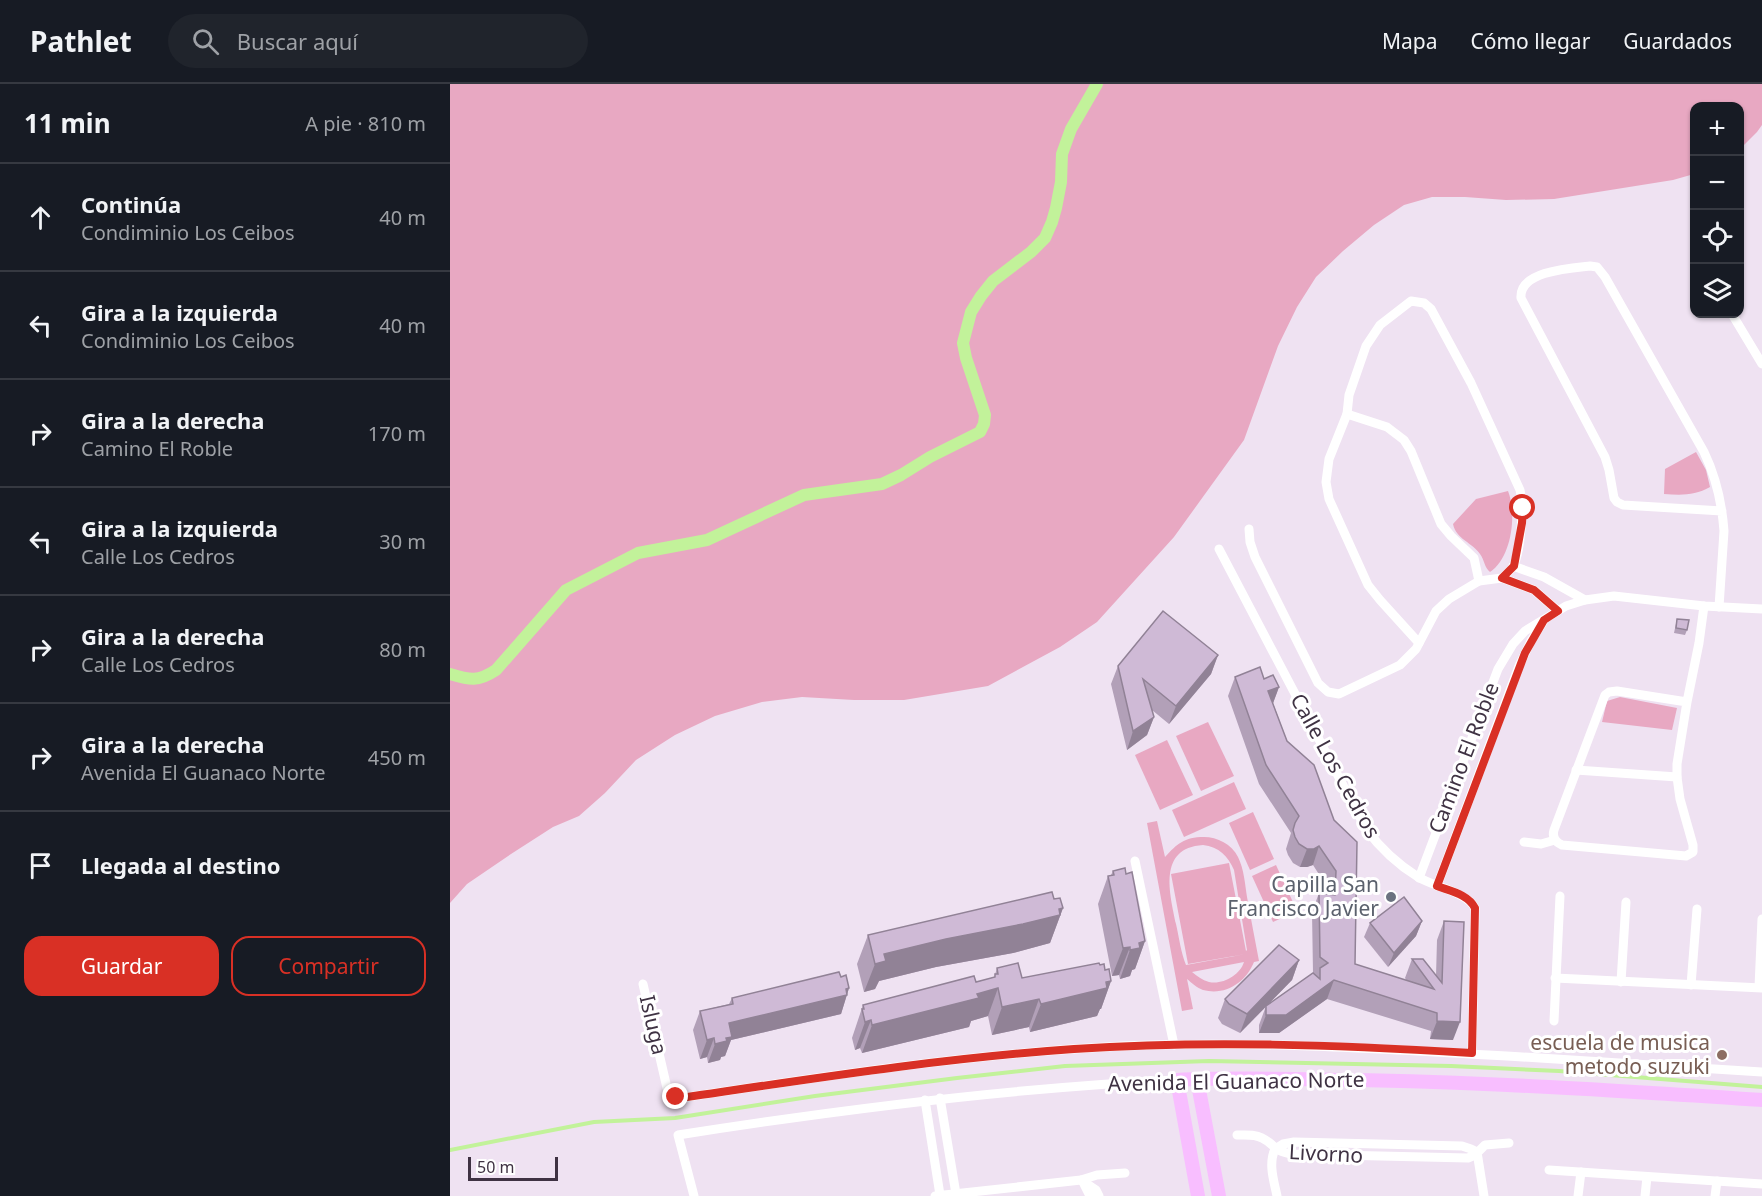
<!DOCTYPE html>
<html lang="es">
<head>
<meta charset="utf-8">
<style>
	:root { --surface:#171b24; --page:#20242c; --text:#f1f3f6; --muted:#9ea1a6; --line:#363941; --accent:#d93025 }
	body { margin:0; font-family:"Noto Sans",sans-serif; background:var(--page); color:var(--text) }
	.controls { position:absolute; right:18px; top:18px; display:grid; overflow:hidden; border-radius:12px; box-shadow:0 2px 4px #0004 }
	.controls button { width:54px; height:54px; display:grid; place-items:center; padding:0; border:0; border-bottom:2px solid var(--line); background:var(--surface); color:var(--text); font:30px sans-serif }
	.scale { position:absolute; left:18px; bottom:15px; width:90px; box-sizing:border-box; padding-left:6px; border:3px solid #3f3243; border-top:0; font-size:16px; line-height:21px; white-space:nowrap; color:#3f3243; -webkit-text-stroke:4px #fff; paint-order:stroke }
	.stop { position:absolute; width:18px; height:18px; margin:-14px; border:4px solid #d93025; border-radius:50%; background:#fff }
	.stop.end { background:#d93025; border-color:#fff; box-shadow:0 2px 6px #0008 }
	.list { margin:0; padding:0; list-style:none }
	h2 { display:flex; justify-content:space-between; align-items:center; height:78px; margin:0; padding:0 24px; font-size:26px }
	h2 small { font-size:20px; font-weight:400; color:var(--muted) }
	.list li { display:grid; grid-template-columns:39px 1fr auto; gap:18px; align-items:center; box-sizing:border-box; height:108px; padding:0 24px; border-top:2px solid var(--line) }
	.list b { display:block; font-size:22px; white-space:nowrap }
	.list p { margin:0; font-size:20px; white-space:nowrap; color:var(--muted) }
	.list em { font-size:20px; font-style:normal; color:var(--muted) }
	.actions { display:flex; gap:12px; padding:18px 24px }
	.actions a { flex:1; padding:14px 0; border:2px solid var(--accent); border-radius:18px; text-align:center; font-size:21px; color:var(--accent) }
	.actions .main { background:var(--accent); color:#fff }
	.icon { flex:none; width:33px; height:33px; fill:none; stroke:currentColor; stroke-width:2; stroke-linecap:round; stroke-linejoin:round }
	.map { position:relative; flex:none; width:1312px; height:1112px; overflow:hidden }
	header { display:flex; align-items:center; gap:36px; box-sizing:border-box; height:84px; padding:0 30px; background:var(--surface); border-bottom:2px solid var(--line) }
	header strong { font-size:28px }
	nav { display:flex; gap:33px; margin-inline-start:auto; font-size:21px }
	.search { width:420px; height:54px; background:var(--page); display:flex; align-items:center; gap:15px; box-sizing:border-box; padding:0 21px; border-radius:33px; color:var(--muted); font-size:22px }
	main { display:flex }
	aside { flex:1; background:var(--surface) }
	.map>svg:first-child { display:block }
</style>
</head>
<body>
<header>
<strong>Pathlet</strong>
<div class="search"><svg class="icon" aria-label="search" viewBox="0 0 24 24"><circle cx="10" cy="10" r="6"/><path d="M15 15l6 6"/></svg>Buscar aquí</div>
<nav><a>Mapa</a><a>Cómo llegar</a><a>Guardados</a></nav>
</header>
<main>
<aside>
<h2>11 min<small>A pie · 810 m</small></h2>
<ul class="list">
<li><svg class="icon" aria-label="ahead" viewBox="0 0 24 24"><path d="M12 20V5M6 11l6-6 6 6"/></svg><div><b>Continúa</b><p>Condiminio Los Ceibos</p></div><em>40 m</em></li>
<li><svg class="icon" aria-label="left" viewBox="0 0 24 24"><path d="M17 20v-9H6M10 6l-5 5 5 5"/></svg><div><b>Gira a la izquierda</b><p>Condiminio Los Ceibos</p></div><em>40 m</em></li>
<li><svg class="icon" aria-label="right" viewBox="0 0 24 24"><path d="M7 20v-9h11M14 6l5 5-5 5"/></svg><div><b>Gira a la derecha</b><p>Camino El Roble</p></div><em>170 m</em></li>
<li><svg class="icon" aria-label="left" viewBox="0 0 24 24"><path d="M17 20v-9H6M10 6l-5 5 5 5"/></svg><div><b>Gira a la izquierda</b><p>Calle Los Cedros</p></div><em>30 m</em></li>
<li><svg class="icon" aria-label="right" viewBox="0 0 24 24"><path d="M7 20v-9h11M14 6l5 5-5 5"/></svg><div><b>Gira a la derecha</b><p>Calle Los Cedros</p></div><em>80 m</em></li>
<li><svg class="icon" aria-label="right" viewBox="0 0 24 24"><path d="M7 20v-9h11M14 6l5 5-5 5"/></svg><div><b>Gira a la derecha</b><p>Avenida El Guanaco Norte</p></div><em>450 m</em></li>
<li><svg class="icon" aria-label="arrive" viewBox="0 0 24 24"><path d="M6 21V4h12l-3 4 3 4H6"/></svg><div><b>Llegada al destino</b></div></li>
</ul>
<div class="actions"><a class="main">Guardar</a><a>Compartir</a></div>
</aside>
<div class="map">
<svg width="1312" height="1112" viewBox="0 0 1312 1112">
	<rect width="100%" height="100%" fill="#efe2f2"/>
	<g fill="#e8a8c2" fill-rule="evenodd">
		<polygon points="0,0 1312,0 1312,41 1307,48 1290,65 1290,22 1244,22 1244,90 1223,96 1104,115 1056,116 1015,113 982,113 954,121 924,141 893,167 866,193 847,223 828,262 794,356 724,453 647,538 610,563 538,602 454,616 404,616 352,613 312,618 265,632 225,651 186,676 155,709 129,732 103,743 61,770 17,800 0,819"/>
		<path d="M1246,368L1256,386L1260,403C1245,412 1230,411 1214,410L1215,385Z"/>
		<path d="M1058,407C1067,429 1062,474 1040,488C1034,483 1035,477 1030,470C1023,459 1006,455 1003,440L1026,415Z"/>
		<polygon points="1170,613 1227,624 1222,646 1152,638 1157,617"/>
		<polygon points="758,638 784,692 751,707 726,652"/>
		<polygon points="717,656 743,711 710,726 685,671"/>
		<polygon points="784,698 796,725 734,753 722,726"/>
		<polygon points="803,728 824,775 800,786 779,739"/>
		<path d="M707,737L715,773C727,760 734,753 754,753C767,753 782,760 788,773C794,785 795,800 797,813C801,835 805,856 809,877L804,878C796,898 776,912 753,906C747,904 742,899 737,895L743,925L732,927L697,739ZM753,761C769,763 778,772 784,786L797,866L796,867L779,779L721,790L738,880L796,870L736,881C731,869 729,853 726,840C720,810 707,764 753,761ZM794,878C790,891 773,901 759,898C752,896 747,892 742,888Z"/>
		<polygon points="826,781 847,827 823,838 802,792"/>
	</g>
	<g fill="none" stroke-linecap="round" stroke-linejoin="round">
		<polyline stroke="#c2f29a" stroke-width="4" points="0,1066 144,1038 225,1034 365,1012 507,994 615,982 759,977 1001,982 1109,987 1312,1003"/>
		<path stroke="#c2f29a" stroke-width="12" d="M0,590C20,596 28,598 46,586L116,506L188,469L257,456L354,411L432,400L451,391L480,373L530,348L534,340L535,331L516,274L513,259L521,228L531,212L543,197L581,168L595,154L602,138L606,124L611,98L612,70L621,45L647,0"/>
		<g stroke="#fff" stroke-width="9">
			<polyline points="1282,230 1312,280"/>
			<polyline points="897,330 937,343 954,356 961,367 991,440 1001,452 1024,474 1029,497"/>
			<polyline points="799,445 800,458 805,473 868,599 878,608 889,610 950,581 966,565 986,527 999,515 1029,497 1052,494 1084,506 1108,527"/>
			<path d="M769,465L916,745C931,765 947,780 968,793C984,803 1017,808 1025,824L1022,969"/>
			<polyline points="1063,482 1094,493 1135,516"/>
			<path d="M1269,523L1274,447C1272,420 1266,393 1254,368L1155,193L1147,183L1140,182C1121,184 1069,187 1071,214L1155,373L1159,386L1164,414L1167,418L1173,421L1272,427"/>
			<path d="M969,559L930,516L918,501L879,415L876,398L879,375L897,330L899,311L916,262L930,241L961,217L974,219L981,225L1021,299L1070,406C1074,422 1071,471 1062,484C1060,487 1055,491 1052,494"/>
			<path d="M1237,618L1167,607L1159,608L1155,611L1104,746C1102,753 1105,758 1112,761L1236,772L1243,768V761L1230,715L1227,693V680L1237,618L1249,559L1254,522"/>
			<polyline points="1126,686 1227,693"/>
			<polyline points="1074,758 1091,760 1105,756"/>
			<polyline points="685,777 724,961"/>
			<polyline points="969,794 1048,585 1063,560 1075,547 1116,522 1135,516 1164,512 1254,522 1312,525"/>
			<polyline points="987,802 1069,582 1081,557 1093,538"/>
			<polyline points="1105,894 1312,904"/>
			<polyline points="1171,898 1176,818"/>
			<path d="M193,900L217,1004L220,1011L226,1013H237C382,991 527,969 673,962C813,956 951,966 1090,974C1164,979 1238,983 1312,988"/>
			<polyline points="1241,901 1247,825"/>
			<polyline points="1309,903 1312,835"/>
			<polyline points="1104,937 1110,812"/>
			<polyline points="490,1014 506,1110"/>
			<polyline points="475,1016 490,1111"/>
			<path d="M787,1051C796,1051 805,1050 812,1054C826,1061 823,1067 842,1070L1018,1074L1025,1071L1035,1061L1059,1059"/>
			<polyline points="825,1065 833,1060 844,1058 1012,1062 1021,1065 1027,1068"/>
			<path d="M825,1065C818,1080 824,1097 827,1112"/>
			<polyline points="1027,1068 1034,1112"/>
			<polyline points="1099,1086 1312,1100"/>
			<polyline points="631,1096 646,1106 649,1112"/>
			<polyline points="633,1098 640,1112"/>
			<path d="M244,1112L228,1051C393,1025 559,1004 727,996"/>
			<polyline points="485,1112 631,1096 647,1091 675,1089"/>
			<polyline points="1128,1112 1131,1088"/>
			<polyline points="1195,1112 1197,1093"/>
			<polyline points="1265,1112 1267,1097"/>
		</g>
		<g stroke="#f8beff" stroke-width="14">
			<polyline points="747,995 769,1112"/>
			<path d="M748,1112L727,996C784,993 842,995 899,996C1037,998 1174,1007 1312,1016"/>
		</g>
	</g>
	<g fill="#b2a0b8">
		<polygon points="1227,535 1237,546 1235,551 1224,549"/>
		<polygon points="768,571 761,590 719,640 702,626 704,633 697,651 677,666 661,600 668,582"/>
		<polygon points="785,593 814,595 829,603 823,619 837,657 864,681 905,880 957,897 955,894 962,875 986,892 987,856 994,837 1003,956 980,955 981,947 877,915 829,949 809,949 809,941 816,922 863,889 862,828 869,809 879,810 879,806 863,781 857,783 850,783 843,779 838,771 836,765 841,749 809,700 778,612"/>
		<polygon points="663,787 676,790 695,857 685,885 682,886 680,892 670,895 669,891 662,892 648,820 658,792 661,791"/>
		<polygon points="604,815 613,824 600,859 563,869 486,883 429,897 425,905 414,908 407,880 418,851"/>
		<polygon points="972,837 966,852 938,883 914,853 920,839"/>
		<polygon points="849,876 842,896 790,949 772,940 768,934 775,915"/>
		<polygon points="650,881 655,886 661,897 651,925 650,925 647,932 580,948 579,943 542,951 538,932 521,937 519,943 412,969 410,964 405,966 402,954 413,921 526,898 544,894 547,884 572,894"/>
		<polygon points="399,904 391,930 281,956 275,972 271,973 270,976 258,979 257,973 250,975 243,946 250,927 279,920 282,914"/>
	</g>
	<g fill="#918296">
		<polygon points="768,571 761,590 719,640 726,622"/>
		<polygon points="829,603 822,622 818,607"/>
		<polygon points="704,633 697,651 677,666 683,647"/>
		<polygon points="869,762 863,781 857,783 850,783 857,765"/>
		<polygon points="613,824 600,859 563,869 486,883 429,897 425,905 414,908 425,880 434,870"/>
		<polygon points="972,837 966,852 938,883 944,869"/>
		<polygon points="695,857 685,885 682,886 680,892 670,895 680,866 689,859"/>
		<polygon points="680,863 669,891 662,892 673,864"/>
		<polygon points="849,876 842,896 790,949 797,930"/>
		<polygon points="884,896 877,915 829,949 809,949 816,931"/>
		<polygon points="661,897 651,925 650,925 647,932 580,948 591,920"/>
		<polygon points="399,904 391,930 281,956 275,972 271,973 270,976 258,979 265,960 279,939"/>
		<polygon points="548,904 538,932 521,937 519,943 412,969 422,941"/>
		<polygon points="589,915 579,943 542,951 552,923"/>
		<polygon points="421,936 410,964 405,966 415,938"/>
		<polygon points="987,937 1010,938 1003,956 980,955"/>
		<polygon points="264,954 257,973 250,975 257,956"/>
	</g>
	<g fill="#cfbad6" stroke="#918296" stroke-width="1.5">
		<polygon points="713,527 768,571 726,622 693,595 704,633 683,647 668,582"/>
		<polygon points="1227,535 1239,536 1237,546 1226,544"/>
		<polygon points="810,583 814,595 823,591 829,603 818,607 837,657 864,681 884,736 907,758 905,880 984,905 962,875 973,875 992,899 994,837 1014,838 1010,938 987,937 987,929 884,896 836,931 816,931 816,922 863,889 870,895 870,884 878,879 870,873 869,809 885,811 886,787 869,762 864,765 857,765 849,760 845,753 843,746 845,739 849,732 816,681 785,593"/>
		<polygon points="675,784 676,790 682,788 695,857 689,859 690,864 680,866 680,863 673,864 658,792 664,791 663,787"/>
		<polygon points="602,808 604,815 610,814 613,824 609,825 610,831 573,840 496,855 434,870 436,877 425,880 418,851"/>
		<polygon points="954,813 972,837 944,869 920,839"/>
		<polygon points="829,861 849,876 797,930 779,920 775,915"/>
		<polygon points="568,879 572,894 649,879 650,881 654,880 655,886 659,885 661,897 656,898 657,904 591,920 589,915 552,923 548,904 527,910 529,914 422,941 421,936 415,938 412,925 414,925 413,921 524,892 526,898 545,893 545,890 548,890 547,884"/>
		<polygon points="389,888 391,893 396,891 399,904 396,905 397,911 279,939 282,953 276,954 277,957 265,960 264,954 257,956 250,927 283,920 282,914"/>
	</g>
	<g fill="none" stroke-linecap="round" stroke-linejoin="round">
		<path stroke="#d93025" stroke-width="8" d="M226,1013H237C366,994 494,974 624,965C756,956 889,961 1022,969L1025,824C1018,810 1000,807 987,802L1075,569L1094,536L1108,527L1084,506L1052,494L1064,482L1072,439L1073,424"/>
	</g>
	<circle fill="#6b7280" stroke="#fff" stroke-width="2" cx="941" cy="813" r="6"/>
	<circle fill="#8d6e63" stroke="#fff" stroke-width="2" cx="1272" cy="971" r="6"/>
	<g text-anchor="middle" stroke-width="6" stroke-linejoin="round" paint-order="stroke">
		<g font-size="21" fill="#3f3243" stroke="#fff">
			<text transform="translate(1014 674) rotate(-69)" y="7">Camino El Roble</text>
			<text transform="translate(885 682) rotate(61)" y="7">Calle Los Cedros</text>
			<text transform="translate(203 941) rotate(77)" y="7">Isluga</text>
			<text transform="translate(786 998) rotate(-1)" y="7">Avenida El Guanaco Norte</text>
			<text transform="translate(876 1070) rotate(3)" y="7">Livorno</text>
		</g>
		<g font-size="21" fill="#5b616d" stroke="#fff" text-anchor="end">
			<text x="929" y="808">Capilla San<tspan x="929" dy="24">Francisco Javier</tspan></text>
		</g>
		<g font-size="21" fill="#785e54" stroke="#fff" text-anchor="end">
			<text x="1260" y="966">escuela de musica<tspan x="1260" dy="24">metodo suzuki</tspan></text>
		</g>
	</g>
</svg>
<div class="controls">
<button>+</button>
<button>−</button>
<button><svg class="icon" aria-label="locate" viewBox="0 0 24 24"><circle cx="12" cy="12" r="6"/><path d="M12 2v4M12 18v4M2 12h4M18 12h4"/></svg></button>
<button><svg class="icon" aria-label="layers" viewBox="0 0 24 24"><path d="M12 4l9 5-9 5-9-5zM3 14l9 5 9-5"/></svg></button>
</div>
<div class="scale">50 m</div>
<div class="stop" style="left:1073px;top:424px"></div>
<div class="stop end" style="left:226px;top:1013px"></div>
</div>
</main>
</body>
</html>
